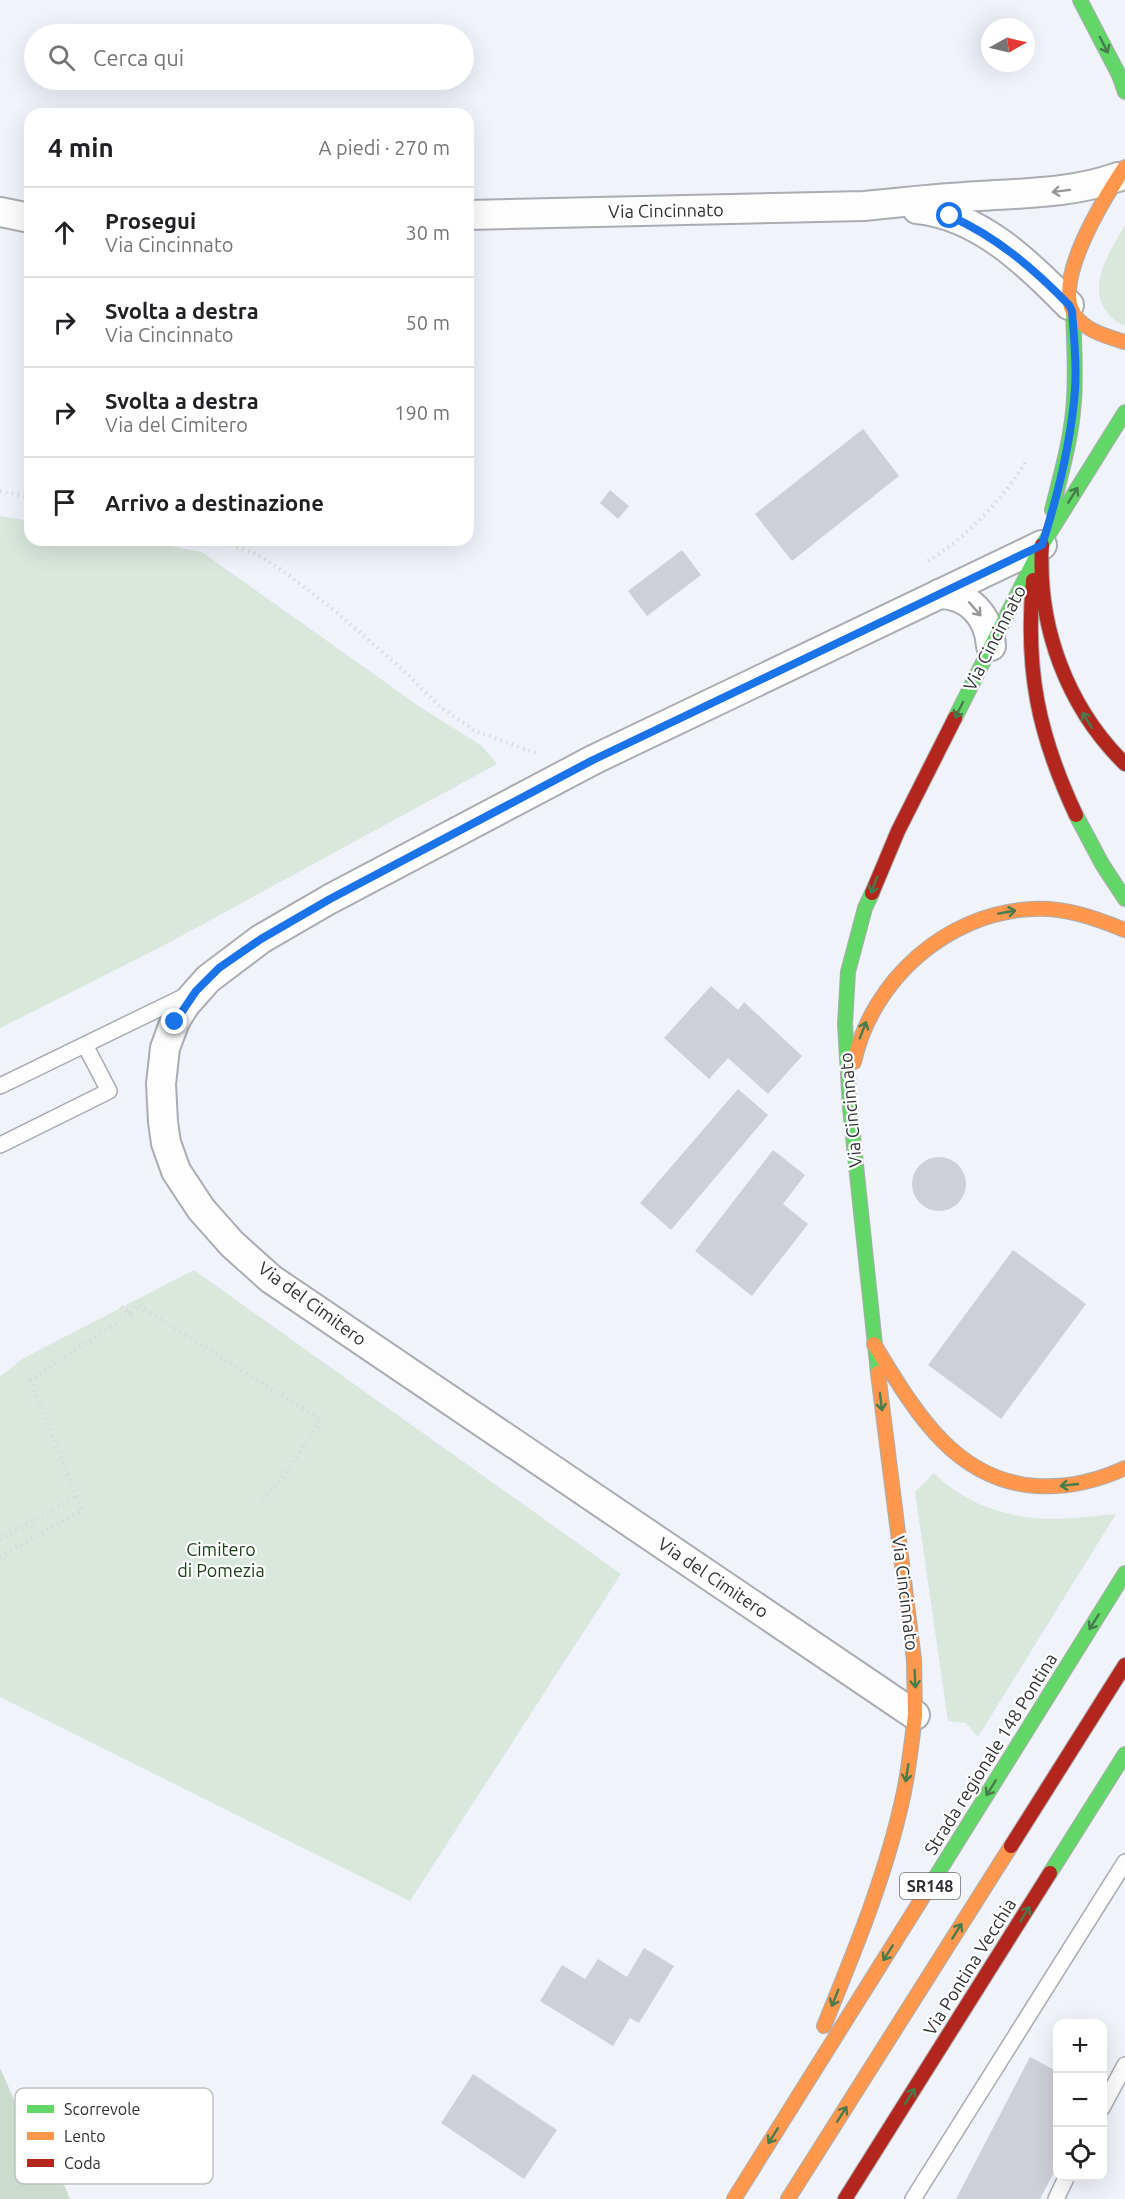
<!DOCTYPE html>
<html lang="it">
<head>
<meta charset="utf-8">
<style>
	:root { --surface:#fff; --page:#f2f2f2; --text:#202124; --muted:#757577; --line:#e0e0e0 }
	body { margin:0; font-family:Ubuntu,sans-serif; background:var(--page); color:var(--text) }
	.controls { position:absolute; right:18px; bottom:18px; display:grid; overflow:hidden; border-radius:12px; box-shadow:0 6px 24px #0002 }
	.controls button { width:54px; height:54px; display:grid; place-items:center; padding:0; border:0; border-bottom:2px solid var(--line); background:var(--surface); color:var(--text); font:30px sans-serif }
	.compass { position:absolute; left:981px; top:18px; width:54px; height:54px; border-radius:50%; background:var(--surface); box-shadow:0 6px 24px #0002; rotate:82deg }
	.stop { position:absolute; width:18px; height:18px; margin:-14px; border:4px solid #1a73e8; border-radius:50%; background:#fff }
	.stop.end { background:#1a73e8; border-color:#fff; box-shadow:0 2px 6px #0008 }
	.list { margin:0; padding:0; list-style:none }
	h2 { display:flex; justify-content:space-between; align-items:center; height:78px; margin:0; padding:0 24px; font-size:26px }
	h2 small { font-size:20px; font-weight:400; color:var(--muted) }
	.list li { display:grid; grid-template-columns:39px 1fr auto; gap:18px; align-items:center; box-sizing:border-box; height:90px; padding:0 24px; border-top:2px solid var(--line) }
	.list b { display:block; font-size:22px; white-space:nowrap }
	.list p { margin:0; font-size:20px; white-space:nowrap; color:var(--muted) }
	.list em { font-size:20px; font-style:normal; color:var(--muted) }
	.icon { flex:none; width:33px; height:33px; fill:none; stroke:currentColor; stroke-width:2; stroke-linecap:round; stroke-linejoin:round }
	.map { position:relative; flex:none; width:1125px; height:2199px; overflow:hidden }
	.search { position:absolute; background:var(--surface); box-shadow:0 6px 24px #0002; left:24px; top:24px; width:450px; height:66px; display:flex; align-items:center; gap:15px; box-sizing:border-box; padding:0 21px; border-radius:33px; color:var(--muted); font-size:22px }
	.panel { position:absolute; background:var(--surface); box-shadow:0 6px 24px #0002; left:24px; top:108px; width:450px; height:438px; border-radius:18px }
	.map>svg:first-child { display:block }
</style>
</head>
<body>
<div class="map">
<svg width="1125" height="2199" viewBox="0 0 1125 2199">
	<rect width="100%" height="100%" fill="#f0f3fa"/>
	<g fill="#d9e7dd">
		<path d="M1125,225V326C1119,324 1114,320 1110,316C1084,288 1110,252 1125,225Z"/>
		<polygon points="0,516 30,521 30,540 138,540 202,552 420,707 482,746 497,764 161,947 0,1028"/>
		<polygon points="194,1270 621,1574 410,1901 0,1697 0,1377 22,1359"/>
		<path d="M934,1473C946,1486 963,1496 979,1504C1029,1525 1065,1519 1116,1514L978,1737L966,1723L948,1721L915,1492Z"/>
	</g>
	<polygon fill="#cbdbce" points="0,2068 16,2104 44,2138 70,2199 0,2199"/>
	<g fill="#ced0d6">
		<polygon points="863,429 899,476 792,561 755,514"/>
		<polygon points="610,490 629,506 618,519 600,503"/>
		<polygon points="682,550 701,575 647,616 628,591"/>
		<polygon points="711,986 738,1010 744,1002 802,1056 768,1094 728,1058 709,1079 664,1038"/>
		<polygon points="738,1089 768,1115 671,1230 640,1203"/>
		<polygon points="773,1150 805,1175 783,1204 808,1224 752,1296 695,1251"/>
		<circle cx="939" cy="1184" r="27"/>
		<polygon points="1013,1250 1086,1304 1001,1419 928,1365"/>
		<polygon points="644,1948 674,1966 639,2023 630,2018 613,2046 540,2001 562,1965 585,1979 598,1959 627,1977"/>
		<polygon points="1030,2057 1058,2072 1058,2165 1040,2199 956,2199"/>
		<polygon points="473,2074 557,2130 524,2179 441,2123"/>
	</g>
	<g fill="none" stroke-linecap="round" stroke-linejoin="round">
		<g stroke="#aaacb1" stroke-width="18">
			<g id="lane">
				<polyline points="0,1086 185,996"/>
				<polyline points="0,1145 109,1091 85,1045"/>
				<polyline points="1102,2108 1125,2065"/>
				<polyline points="913,2199 1125,1862"/>
				<polyline points="1056,2199 1067,2176"/>
			</g>
		</g>
		<g stroke="#aaacb1" stroke-width="32">
			<g id="street">
				<path d="M917,209C979,215 1028,263 1069,305"/>
				<polyline points="0,212 30,218"/>
				<path d="M468,215L864,206C903,202 942,198 980,196C1028,193 1073,193 1118,177"/>
				<path d="M939,594C969,594 989,616 991,646"/>
				<polyline points="915,1715 271,1279 232,1244 201,1209 176,1171 166,1143 163,1122 161,1084 165,1048 175,1021 185,1005 208,979 261,939 330,899 593,760 1042,545"/>
			</g>
		</g>
		<g stroke="#aaacb1" stroke-width="16">
			<g id="fast">
				<polyline points="1080,0 1119,75 1125,92"/>
				<path d="M1052,510C1061,474 1072,437 1074,400C1076,370 1074,341 1073,311"/>
				<polyline points="955,718 1042,545 1125,412"/>
				<polyline points="1076,815 1102,864 1125,899"/>
				<polyline points="872,893 865,908 848,972 845,1024 850,1108 878,1373"/>
				<polyline points="1050,1873 1125,1754"/>
				<polyline points="933,1881 1125,1573"/>
			</g>
		</g>
		<g stroke="#aaacb1" stroke-width="16">
			<g id="slow">
				<path d="M1125,167C1105,197 1053,279 1074,314C1085,331 1106,336 1125,342"/>
				<path d="M854,1062C872,980 947,913 1032,909C1065,907 1095,918 1125,930"/>
				<path d="M874,1344C913,1408 953,1480 1036,1486C1067,1488 1097,1481 1125,1468"/>
				<polyline points="878,1373 914,1660 915,1715"/>
				<path d="M824,2026C855,1950 887,1873 904,1792C909,1767 912,1741 915,1715"/>
				<polyline points="734,2199 933,1881"/>
				<polyline points="788,2199 1011,1846"/>
			</g>
		</g>
		<g stroke="#aaacb1" stroke-width="16">
			<g id="jam">
				<path d="M1042,545C1037,626 1067,707 1125,764"/>
				<path d="M1033,580C1025,670 1038,734 1076,815"/>
				<polyline points="872,893 898,831 955,718"/>
				<polyline points="1011,1846 1125,1665"/>
				<polyline points="845,2199 1050,1873"/>
			</g>
		</g>
		<g stroke="#d9dadb" stroke-width="4" stroke-dasharray="1.5 4.5" stroke-linecap="butt">
			<polyline points="0,491 30,497"/>
			<polyline points="220,540 258,555 286,573 335,611 403,670 440,707 475,731 536,753"/>
			<path d="M928,561C967,537 1003,499 1027,460"/>
			<polyline points="121,1307 131,1313 138,1305 321,1420 283,1477 261,1503"/>
			<polyline points="0,1539 76,1497"/>
			<polyline points="0,1557 82,1510 30,1380 131,1313"/>
		</g>
		<use href="#lane" stroke="#fdfdfe" stroke-width="15"/>
		<use href="#street" stroke="#fdfdfe" stroke-width="28"/>
		<use href="#fast" stroke="#63d668" stroke-width="14"/>
		<use href="#slow" stroke="#ff974d" stroke-width="14"/>
		<use href="#jam" stroke="#b3261e" stroke-width="14"/>
	</g>
	<defs><path id="oneway-shaft" d="M-6 0H5M1.5-3L5.5 0L1.5 3" fill="none" stroke-width="1.6" stroke-linecap="round" stroke-linejoin="round" transform="scale(1.5)"/></defs>
	<g stroke="#467b4b">
		<use href="#oneway-shaft" transform="translate(1104 45) rotate(63)"/>
		<use href="#oneway-shaft" transform="translate(1073 495) rotate(-58)"/>
		<use href="#oneway-shaft" transform="translate(959 710) rotate(117)"/>
		<use href="#oneway-shaft" transform="translate(1087 720) rotate(-122)"/>
		<use href="#oneway-shaft" transform="translate(874 885) rotate(112)"/>
		<use href="#oneway-shaft" transform="translate(1007 912) rotate(-10)"/>
		<use href="#oneway-shaft" transform="translate(863 1030) rotate(-69)"/>
		<use href="#oneway-shaft" transform="translate(881 1402) rotate(83)"/>
		<use href="#oneway-shaft" transform="translate(1069 1485) rotate(174)"/>
		<use href="#oneway-shaft" transform="translate(1094 1622) rotate(122)"/>
		<use href="#oneway-shaft" transform="translate(915 1679) rotate(88)"/>
		<use href="#oneway-shaft" transform="translate(907 1773) rotate(99)"/>
		<use href="#oneway-shaft" transform="translate(991 1788) rotate(122)"/>
		<use href="#oneway-shaft" transform="translate(1025 1914) rotate(-58)"/>
		<use href="#oneway-shaft" transform="translate(957 1931) rotate(-58)"/>
		<use href="#oneway-shaft" transform="translate(888 1953) rotate(122)"/>
		<use href="#oneway-shaft" transform="translate(835 1998) rotate(112)"/>
		<use href="#oneway-shaft" transform="translate(910 2096) rotate(-58)"/>
		<use href="#oneway-shaft" transform="translate(842 2114) rotate(-58)"/>
		<use href="#oneway-shaft" transform="translate(773 2136) rotate(122)"/>
	</g>
	<g stroke="#969699">
		<use href="#oneway-shaft" transform="translate(1061 191) rotate(173)"/>
		<use href="#oneway-shaft" transform="translate(975 609) rotate(49)"/>
	</g>
	<g fill="none" stroke-linecap="round" stroke-linejoin="round">
		<path stroke="#1a73e8" stroke-width="8" d="M175,1022L196,991L219,968L261,939L330,899L593,760L1042,545C1058,495 1071,442 1075,390C1077,364 1074,337 1072,311L1069,305C1034,269 997,237 950,216"/>
	</g>
	<g text-anchor="middle" stroke-width="4.5" stroke-linejoin="round" paint-order="stroke">
		<rect fill="#fff" stroke="#6d6e71" stroke-width="1.5" x="900" y="1873" width="60" height="26" rx="4.5"/>
		<g font-size="16" font-weight="bold" fill="#2e3034">
			<text x="930" y="1892">SR148</text>
		</g>
		<g font-size="18" fill="#2e3034" stroke="#fff">
			<text transform="translate(666 211) rotate(-1)" y="6">Via Cincinnato</text>
			<text transform="translate(995 638) rotate(-63)" y="6">Via Cincinnato</text>
			<text transform="translate(851 1110) rotate(-95)" y="6">Via Cincinnato</text>
			<text transform="translate(312 1304) rotate(36)" y="6">Via del Cimitero</text>
			<text transform="translate(713 1578) rotate(34)" y="6">Via del Cimitero</text>
			<text transform="translate(905 1593) rotate(83)" y="6">Via Cincinnato</text>
			<text transform="translate(991 1754) rotate(-58)" y="6">Strada regionale 148 Pontina</text>
			<text transform="translate(970 1967) rotate(-58)" y="6">Via Pontina Vecchia</text>
		</g>
		<g font-size="18" fill="#193f17" stroke="#fff">
			<text x="221" y="1556">Cimitero<tspan x="221" dy="21">di Pomezia</tspan></text>
		</g>
	</g>
	<rect x="15" y="2088" width="198" height="96" rx="9" fill="#fff" stroke="#c0c1c2" stroke-width="1.5"/>
	<rect x="27" y="2105" width="27" height="8" fill="#63d668"/>
	<rect x="27" y="2132" width="27" height="8" fill="#ff974d"/>
	<rect x="27" y="2159" width="27" height="8" fill="#b3261e"/>
	<g font-size="16" fill="#2e3034">
		<text x="64" y="2115">Scorrevole</text>
		<text x="64" y="2142">Lento</text>
		<text x="64" y="2169">Coda</text>
	</g>
</svg>
<div class="controls">
<button>+</button>
<button>−</button>
<button><svg class="icon" aria-label="locate" viewBox="0 0 24 24"><circle cx="12" cy="12" r="6"/><path d="M12 2v4M12 18v4M2 12h4M18 12h4"/></svg></button>
</div>
<svg class="compass" viewBox="-18 -18 36 36"><path d="M0-13l5 13h-10z" fill="#e53935"/><path d="M0 13l5-13h-10z" fill="#757577"/></svg>
<div class="stop" style="left:950px;top:216px"></div>
<div class="stop end" style="left:175px;top:1022px"></div>
<div class="search"><svg class="icon" aria-label="search" viewBox="0 0 24 24"><circle cx="10" cy="10" r="6"/><path d="M15 15l6 6"/></svg>Cerca qui</div>
<section class="panel">
<h2>4 min<small>A piedi · 270 m</small></h2>
<ul class="list">
<li><svg class="icon" aria-label="ahead" viewBox="0 0 24 24"><path d="M12 20V5M6 11l6-6 6 6"/></svg><div><b>Prosegui</b><p>Via Cincinnato</p></div><em>30 m</em></li>
<li><svg class="icon" aria-label="right" viewBox="0 0 24 24"><path d="M7 20v-9h11M14 6l5 5-5 5"/></svg><div><b>Svolta a destra</b><p>Via Cincinnato</p></div><em>50 m</em></li>
<li><svg class="icon" aria-label="right" viewBox="0 0 24 24"><path d="M7 20v-9h11M14 6l5 5-5 5"/></svg><div><b>Svolta a destra</b><p>Via del Cimitero</p></div><em>190 m</em></li>
<li><svg class="icon" aria-label="arrive" viewBox="0 0 24 24"><path d="M6 21V4h12l-3 4 3 4H6"/></svg><div><b>Arrivo a destinazione</b></div></li>
</ul>
</section>
</div>
</body>
</html>
